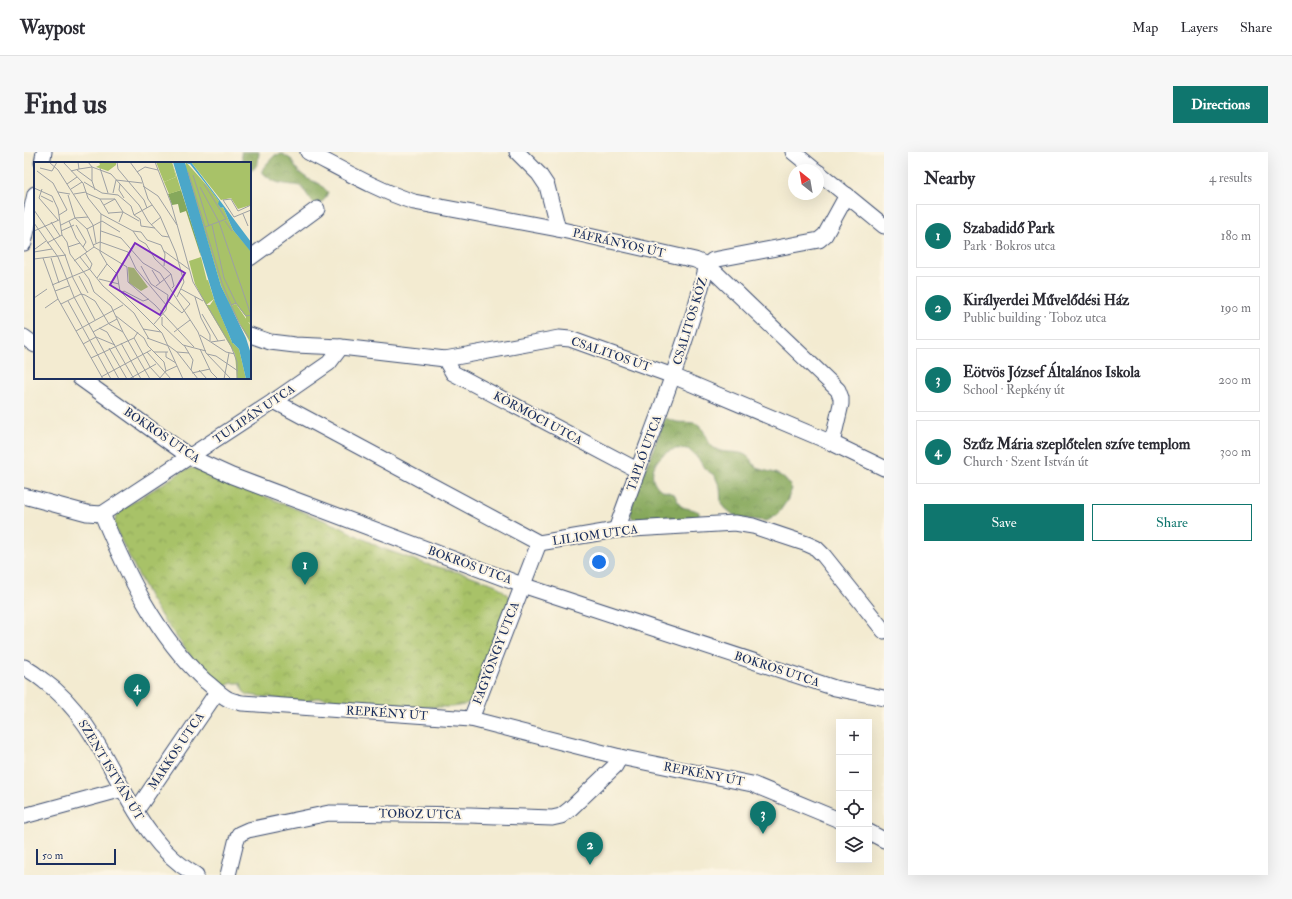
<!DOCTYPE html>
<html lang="en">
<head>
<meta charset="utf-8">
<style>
	:root { --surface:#fff; --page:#f7f7f7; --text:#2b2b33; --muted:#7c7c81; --line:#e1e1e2; --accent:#0f766e }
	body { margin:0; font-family:"IM FELL Double Pica",serif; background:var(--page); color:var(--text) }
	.controls { position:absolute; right:12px; bottom:12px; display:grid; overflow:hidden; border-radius:0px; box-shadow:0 4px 16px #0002 }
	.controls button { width:36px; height:36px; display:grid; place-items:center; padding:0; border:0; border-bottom:1px solid var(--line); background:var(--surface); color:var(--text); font:20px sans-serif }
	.compass { position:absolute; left:764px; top:12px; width:36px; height:36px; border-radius:50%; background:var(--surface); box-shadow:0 4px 16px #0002; rotate:329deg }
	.scale { position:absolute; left:12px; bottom:10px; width:80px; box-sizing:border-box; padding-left:4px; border:2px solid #1b2f5e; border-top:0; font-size:11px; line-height:14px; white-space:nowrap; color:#1b2f5e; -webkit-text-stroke:3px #fcf5e5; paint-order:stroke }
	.you { position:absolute; left:575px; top:410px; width:14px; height:14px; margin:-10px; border:3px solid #fff; border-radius:50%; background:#1a73e8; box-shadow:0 0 0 6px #1a73e833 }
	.badge { display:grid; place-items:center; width:26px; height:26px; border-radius:50%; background:var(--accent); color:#fff; font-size:13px; font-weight:700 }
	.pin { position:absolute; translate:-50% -33px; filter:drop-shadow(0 1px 2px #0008) }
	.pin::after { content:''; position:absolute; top:21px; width:14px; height:12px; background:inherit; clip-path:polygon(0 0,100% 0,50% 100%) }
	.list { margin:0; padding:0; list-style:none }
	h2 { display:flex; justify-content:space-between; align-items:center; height:52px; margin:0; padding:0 16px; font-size:17px }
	h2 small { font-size:13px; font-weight:400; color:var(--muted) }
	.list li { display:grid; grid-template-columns:26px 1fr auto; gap:12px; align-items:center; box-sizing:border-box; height:64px; margin:0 8px 8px; padding:0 8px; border:1px solid var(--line); border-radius:0px }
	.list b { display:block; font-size:15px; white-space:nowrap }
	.list p { margin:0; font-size:13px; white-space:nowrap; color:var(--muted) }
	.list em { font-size:13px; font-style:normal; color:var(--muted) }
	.actions { display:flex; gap:8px; padding:12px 16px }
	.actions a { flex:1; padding:9px 0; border:1px solid var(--accent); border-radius:0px; text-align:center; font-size:14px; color:var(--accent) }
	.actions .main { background:var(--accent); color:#fff }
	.icon { flex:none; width:22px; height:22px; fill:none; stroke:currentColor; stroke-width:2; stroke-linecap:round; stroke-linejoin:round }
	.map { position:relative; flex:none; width:860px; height:723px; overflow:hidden; border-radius:0px }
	header { display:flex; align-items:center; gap:24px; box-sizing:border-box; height:56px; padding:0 20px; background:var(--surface); border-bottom:1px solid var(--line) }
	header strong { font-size:19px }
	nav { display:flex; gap:22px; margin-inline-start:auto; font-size:14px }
	.intro { display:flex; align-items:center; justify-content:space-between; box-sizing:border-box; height:96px; padding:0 24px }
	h1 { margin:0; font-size:28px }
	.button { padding:10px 18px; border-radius:0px; background:var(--accent); color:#fff; font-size:14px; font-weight:700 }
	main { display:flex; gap:24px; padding:0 24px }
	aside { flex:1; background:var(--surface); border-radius:0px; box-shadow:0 4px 16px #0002 }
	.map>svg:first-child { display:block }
</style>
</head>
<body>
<header>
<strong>Waypost</strong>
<nav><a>Map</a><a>Layers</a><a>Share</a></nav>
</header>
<div class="intro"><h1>Find us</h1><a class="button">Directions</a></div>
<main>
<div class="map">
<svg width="860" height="723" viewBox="0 0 860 723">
	<defs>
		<pattern id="forest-crowns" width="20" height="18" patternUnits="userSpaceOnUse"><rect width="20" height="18" fill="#86a85c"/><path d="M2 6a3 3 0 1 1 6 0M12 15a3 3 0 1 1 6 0" fill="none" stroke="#6d894f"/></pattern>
		<pattern id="park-crowns" width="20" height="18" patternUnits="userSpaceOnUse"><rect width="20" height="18" fill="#a8c268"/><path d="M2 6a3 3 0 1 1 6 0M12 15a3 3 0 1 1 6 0" fill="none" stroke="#889e59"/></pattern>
	</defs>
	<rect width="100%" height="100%" fill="#fcf5e5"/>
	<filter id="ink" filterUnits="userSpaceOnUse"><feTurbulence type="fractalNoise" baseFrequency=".025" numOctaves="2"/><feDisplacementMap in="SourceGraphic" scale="8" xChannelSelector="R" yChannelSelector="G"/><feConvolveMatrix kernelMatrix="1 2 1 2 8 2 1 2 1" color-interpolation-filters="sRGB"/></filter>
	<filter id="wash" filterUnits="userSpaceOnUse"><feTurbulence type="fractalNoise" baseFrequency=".012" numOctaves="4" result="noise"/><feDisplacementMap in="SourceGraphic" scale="16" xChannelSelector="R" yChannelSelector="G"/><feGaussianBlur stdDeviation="0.9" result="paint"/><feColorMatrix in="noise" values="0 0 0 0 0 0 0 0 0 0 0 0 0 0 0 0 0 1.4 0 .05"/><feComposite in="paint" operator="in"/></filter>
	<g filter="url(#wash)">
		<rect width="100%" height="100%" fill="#f3ebd1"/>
		<g fill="url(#forest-crowns)" stroke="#506c5d">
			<polygon points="217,0 235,0 234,11 230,17 226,18 226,11 219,11"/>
			<path d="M259,2L268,8L271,15L276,21L284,27L296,32L304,40L301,47L295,53L289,51L277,34C259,31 253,34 239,21V16L251,3Z"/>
			<path d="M641,266C645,267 649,269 653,270C660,271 669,269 675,273C682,279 682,291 690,296C705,306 720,291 732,316C750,322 758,319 768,337L763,349L753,363L743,369L713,366L701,356L697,349L696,336L691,324L680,316L674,306L664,297C658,297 653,296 648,298C634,302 621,322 634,335C638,340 645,339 651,343C657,361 662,353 675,360V365L668,369L611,370L607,365V356Z"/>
		</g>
		<polygon fill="url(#park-crowns)" stroke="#627863" points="168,316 173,317 312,373 357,396 402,412 442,422 472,433 482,441 489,449 449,548 440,553 429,555 330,555 299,546 291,546 280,550 224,543 219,539 217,531 208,531 196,536 181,523 139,467 126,446 90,374 92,364 97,358 159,319"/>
	</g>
	<g filter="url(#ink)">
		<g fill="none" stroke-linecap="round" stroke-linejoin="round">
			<g stroke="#3b4b6f" stroke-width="17">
				<g id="minor">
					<path d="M284,0C319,18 353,38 390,50L534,77L671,108L683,113L692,121L814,238L817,246V252L808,291"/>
					<polyline points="493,0 515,22 523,34 534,77"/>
					<polyline points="769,0 791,18"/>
					<polyline points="18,11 20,0"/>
					<polyline points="794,20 860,74"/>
					<polyline points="0,91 11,42"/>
					<polyline points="226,106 293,57"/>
					<polyline points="683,113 689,108 795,88 801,83 823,43"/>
					<polyline points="226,183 246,190 271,193 317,195 421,207 535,186 546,187 649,224 808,291 860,316"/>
					<polyline points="0,185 11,193"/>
					<polyline points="421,207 429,221 613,318"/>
					<polyline points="56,226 166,305 208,324 498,433 811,536 860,546"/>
					<polyline points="250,249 515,391 592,378 711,371 729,374 783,392 792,396 800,404 860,479"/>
					<path d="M0,344L63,361L78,362C103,422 132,483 180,528C188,534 195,542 204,547C208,549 214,550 218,551L447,567L596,605L728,632L815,668"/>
					<polyline points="78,362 250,249 305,211 317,195"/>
					<path d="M592,378C623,290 660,204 683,113"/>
					<path d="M0,515C7,519 14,524 20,529C88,577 99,682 172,723"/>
					<polyline points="447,567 515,391"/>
					<polyline points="112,659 193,540"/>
					<polyline points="0,664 99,637"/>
					<polyline points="845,680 860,688"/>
					<polyline points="204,723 212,690 215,682 224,678 305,661 446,663 528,666 537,664 546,657 591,614 596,605"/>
				</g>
			</g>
			<use href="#minor" stroke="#fff" stroke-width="15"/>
		</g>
	</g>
	<g text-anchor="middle" stroke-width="4" stroke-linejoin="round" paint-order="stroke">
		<g font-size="12" fill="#1b2f5e" stroke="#fcf5e5">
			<text transform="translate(595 91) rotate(13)" y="4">PÁFRÁNYOS ÚT</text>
			<text transform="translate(666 169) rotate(-73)" y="4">CSALITOS KÖZ</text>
			<text transform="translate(587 202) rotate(19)" y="4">CSALITOS ÚT</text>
			<text transform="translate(230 262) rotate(-34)" y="4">TULIPÁN UTCA</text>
			<text transform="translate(514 266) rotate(28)" y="4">KÖRMÖCI UTCA</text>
			<text transform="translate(138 283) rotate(34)" y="4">BOKROS UTCA</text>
			<text transform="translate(620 301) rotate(-70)" y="4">TAPLÓ UTCA</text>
			<text transform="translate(571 383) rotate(-8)" y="4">LILIOM UTCA</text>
			<text transform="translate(446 413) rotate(20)" y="4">BOKROS UTCA</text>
			<text transform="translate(472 501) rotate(-69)" y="4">FAGYÖNGY UTCA</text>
			<text transform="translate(753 517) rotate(18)" y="4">BOKROS UTCA</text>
			<text transform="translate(363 561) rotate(4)" y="4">REPKÉNY ÚT</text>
			<text transform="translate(152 599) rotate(-56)" y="4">MAKKOS UTCA</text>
			<text transform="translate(87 618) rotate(59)" y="4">SZENT ISTVÁN ÚT</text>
			<text transform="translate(680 622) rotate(11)" y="4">REPKÉNY ÚT</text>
			<text transform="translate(396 662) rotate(1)" y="4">TOBOZ UTCA</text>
		</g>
	</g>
	<g transform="translate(10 10)">
		<rect width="217" height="217" fill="#f3ebd1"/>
		<path d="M157,0H216L217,43L204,47L197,36L187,38ZM174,118L180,137L172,143L161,122ZM202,142L217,164V182L196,144Z" fill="#a8c268"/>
		<path d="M147,28L166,88L167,95L152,49L146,51L144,42L138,43L134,32Z" fill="#86a85c"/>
		<path d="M65,0H82V3L74,9L62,5L66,3ZM138,0L147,28L135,32L130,20L142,15ZM94,105L100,106L114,125L107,129L95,121ZM180,137L198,180L205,187L212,217H203L201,192L172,143H176Z" fill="#a8c268"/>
		<path d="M122,0H138L142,15L130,20ZM152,0L176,27L185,39L187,46L189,45L199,68L216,88L217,164L215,160L212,161V155L202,142L196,144L187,124L151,4ZM181,16L194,33L189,37L177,19ZM167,95L176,131L168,133L164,122H161L155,99Z" fill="#a8c268"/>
		<path d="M139,0H157L217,80V90L199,68L189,45L187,46L184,42L185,39L176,27L156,2L151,1L187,124L212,176L217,192V217H212L205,187L198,180L181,140Z" fill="#4ba7c9"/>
		<path fill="none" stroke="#4ba7c9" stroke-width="2" d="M198,180L211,177"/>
		<path fill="none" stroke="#9da0a3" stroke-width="1" d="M15,0L24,8L59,63L62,81M29,0L49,21L54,36L67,52L66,90L73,102L83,112L86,129L128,171L149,217M54,0L58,5L77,12L105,43L114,59L128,74L135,75M83,0L84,7L110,38L113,46M96,0L107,15L114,37L126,54L142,91L150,120L143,135M121,0L137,41L159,120L197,184L203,200V217M58,5V19L61,28M6,6L18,9L23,0M66,6L74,31M45,7L58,5M43,8L58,19M3,9L19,21L33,48L25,53M37,9L45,7L44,0M103,10L111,5L124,8M154,10L188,121L205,161L215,176M159,13L175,64M82,18L108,21M50,20L68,31L84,33L97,44L100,53L106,57L107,64L121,66M33,22L43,15M86,22L85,28L90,36M170,22L192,57L171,65M109,24L124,34L143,63M166,25L185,60L217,153M0,26L18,34L24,47L28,73L33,80L36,92L55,117L60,130L77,144L89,170L116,217M8,27L5,36L24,58M37,27L48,20M24,30L36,32M52,31L66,37H81L89,50L105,59M79,31L82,18M40,32L52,30M34,33L41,56L53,67L60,85L93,105L94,120L121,143L160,185M7,34L19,40M66,37L75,52M70,43L81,37M217,43L204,49L197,37L189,38L200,55L217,48M0,48L31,93L39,116L61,158M75,51L89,50L85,60M67,52L99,69L107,70L113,78L127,83L131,92L130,104M209,52L214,64M100,53L118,43M35,59L42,76L53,90M191,59L198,69M17,60L26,74M0,61L24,95L40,135L85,217M27,63L41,56L54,55M42,63L52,80L49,85M117,63L127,55M178,63L190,116L202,141L197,143M53,67L68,59L86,70M0,69L25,58M27,69L40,63M67,69L87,76L109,101L126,111L164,170L172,191L197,217M99,69L105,78L112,82L121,97L137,112L140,124L138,126M13,81L28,73M59,83L66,80L94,90L102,107L133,144M34,85L46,81M1,87L12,79M130,89L156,108M0,90L18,87M46,95L69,124L100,151L115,177M9,96L24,137L69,217M17,96L25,121M0,97L32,93M40,99L60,85M107,104L117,122L134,133L132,148L120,162M118,108L126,121M45,114L54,131M63,116L73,102M65,117L85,122M18,123L56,107L58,102L51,91M122,124L137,112M147,127L169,139M21,129L35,124M87,131L90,129L109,139L115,137M161,135L167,156L176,173V179M0,136L13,127M34,139L77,217M135,140L148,151L156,142L145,130M202,141L212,154L217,153M27,142L47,132L51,133L61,139L75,162L89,170M11,146L24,137M168,152L184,179M82,154L110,176L114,184L130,200L132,209M128,155V163L149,183L172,189M65,166L73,170L100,217M109,167L127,170M42,169L89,143M59,170L83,157M140,170L156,158M166,173L192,190L201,192M100,176L116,205L127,217M113,176L135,184L143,190L164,217M177,180L191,178M87,181L107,217M49,182L62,175L81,183M150,183L159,198L157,208M75,186L93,217M166,187L177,210L184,217M113,190L137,217M120,190H134M132,190V195L142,201M143,190L155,191M173,192L182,194L204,209M57,196L100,176L104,170M165,208L173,217M158,211L176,207M67,215L117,188M95,217L122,202M125,217L132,209L143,204M190,217L195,191"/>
		<path fill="#7b2cbf" fill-opacity="0.15" stroke="#7b2cbf" stroke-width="2" d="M101,81L151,111L126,153L76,123Z"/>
		<rect width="217" height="217" fill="none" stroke="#1b2f5e" stroke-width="2"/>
	</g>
</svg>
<div class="controls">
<button>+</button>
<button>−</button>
<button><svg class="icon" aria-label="locate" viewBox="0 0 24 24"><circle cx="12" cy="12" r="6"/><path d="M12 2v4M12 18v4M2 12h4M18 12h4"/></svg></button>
<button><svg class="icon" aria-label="layers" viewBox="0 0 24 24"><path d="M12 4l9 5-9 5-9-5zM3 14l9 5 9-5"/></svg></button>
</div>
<svg class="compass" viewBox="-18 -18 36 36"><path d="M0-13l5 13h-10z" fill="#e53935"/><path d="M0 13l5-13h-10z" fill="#7c7c81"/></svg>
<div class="scale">50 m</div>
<div class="you"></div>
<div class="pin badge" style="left:281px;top:433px">1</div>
<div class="pin badge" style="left:566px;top:713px">2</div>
<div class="pin badge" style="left:739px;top:682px">3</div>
<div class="pin badge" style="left:113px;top:555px">4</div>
</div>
<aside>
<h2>Nearby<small>4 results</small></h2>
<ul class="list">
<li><span class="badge">1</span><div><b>Szabadidő Park</b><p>Park · Bokros utca</p></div><em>180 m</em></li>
<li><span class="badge">2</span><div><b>Királyerdei Művelődési Ház</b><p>Public building · Toboz utca</p></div><em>190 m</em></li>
<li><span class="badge">3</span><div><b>Eötvös József Általános Iskola</b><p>School · Repkény út</p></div><em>200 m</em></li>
<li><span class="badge">4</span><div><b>Szűz Mária szeplőtelen szíve templom</b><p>Church · Szent István út</p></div><em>300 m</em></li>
</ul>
<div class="actions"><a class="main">Save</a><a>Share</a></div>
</aside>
</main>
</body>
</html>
